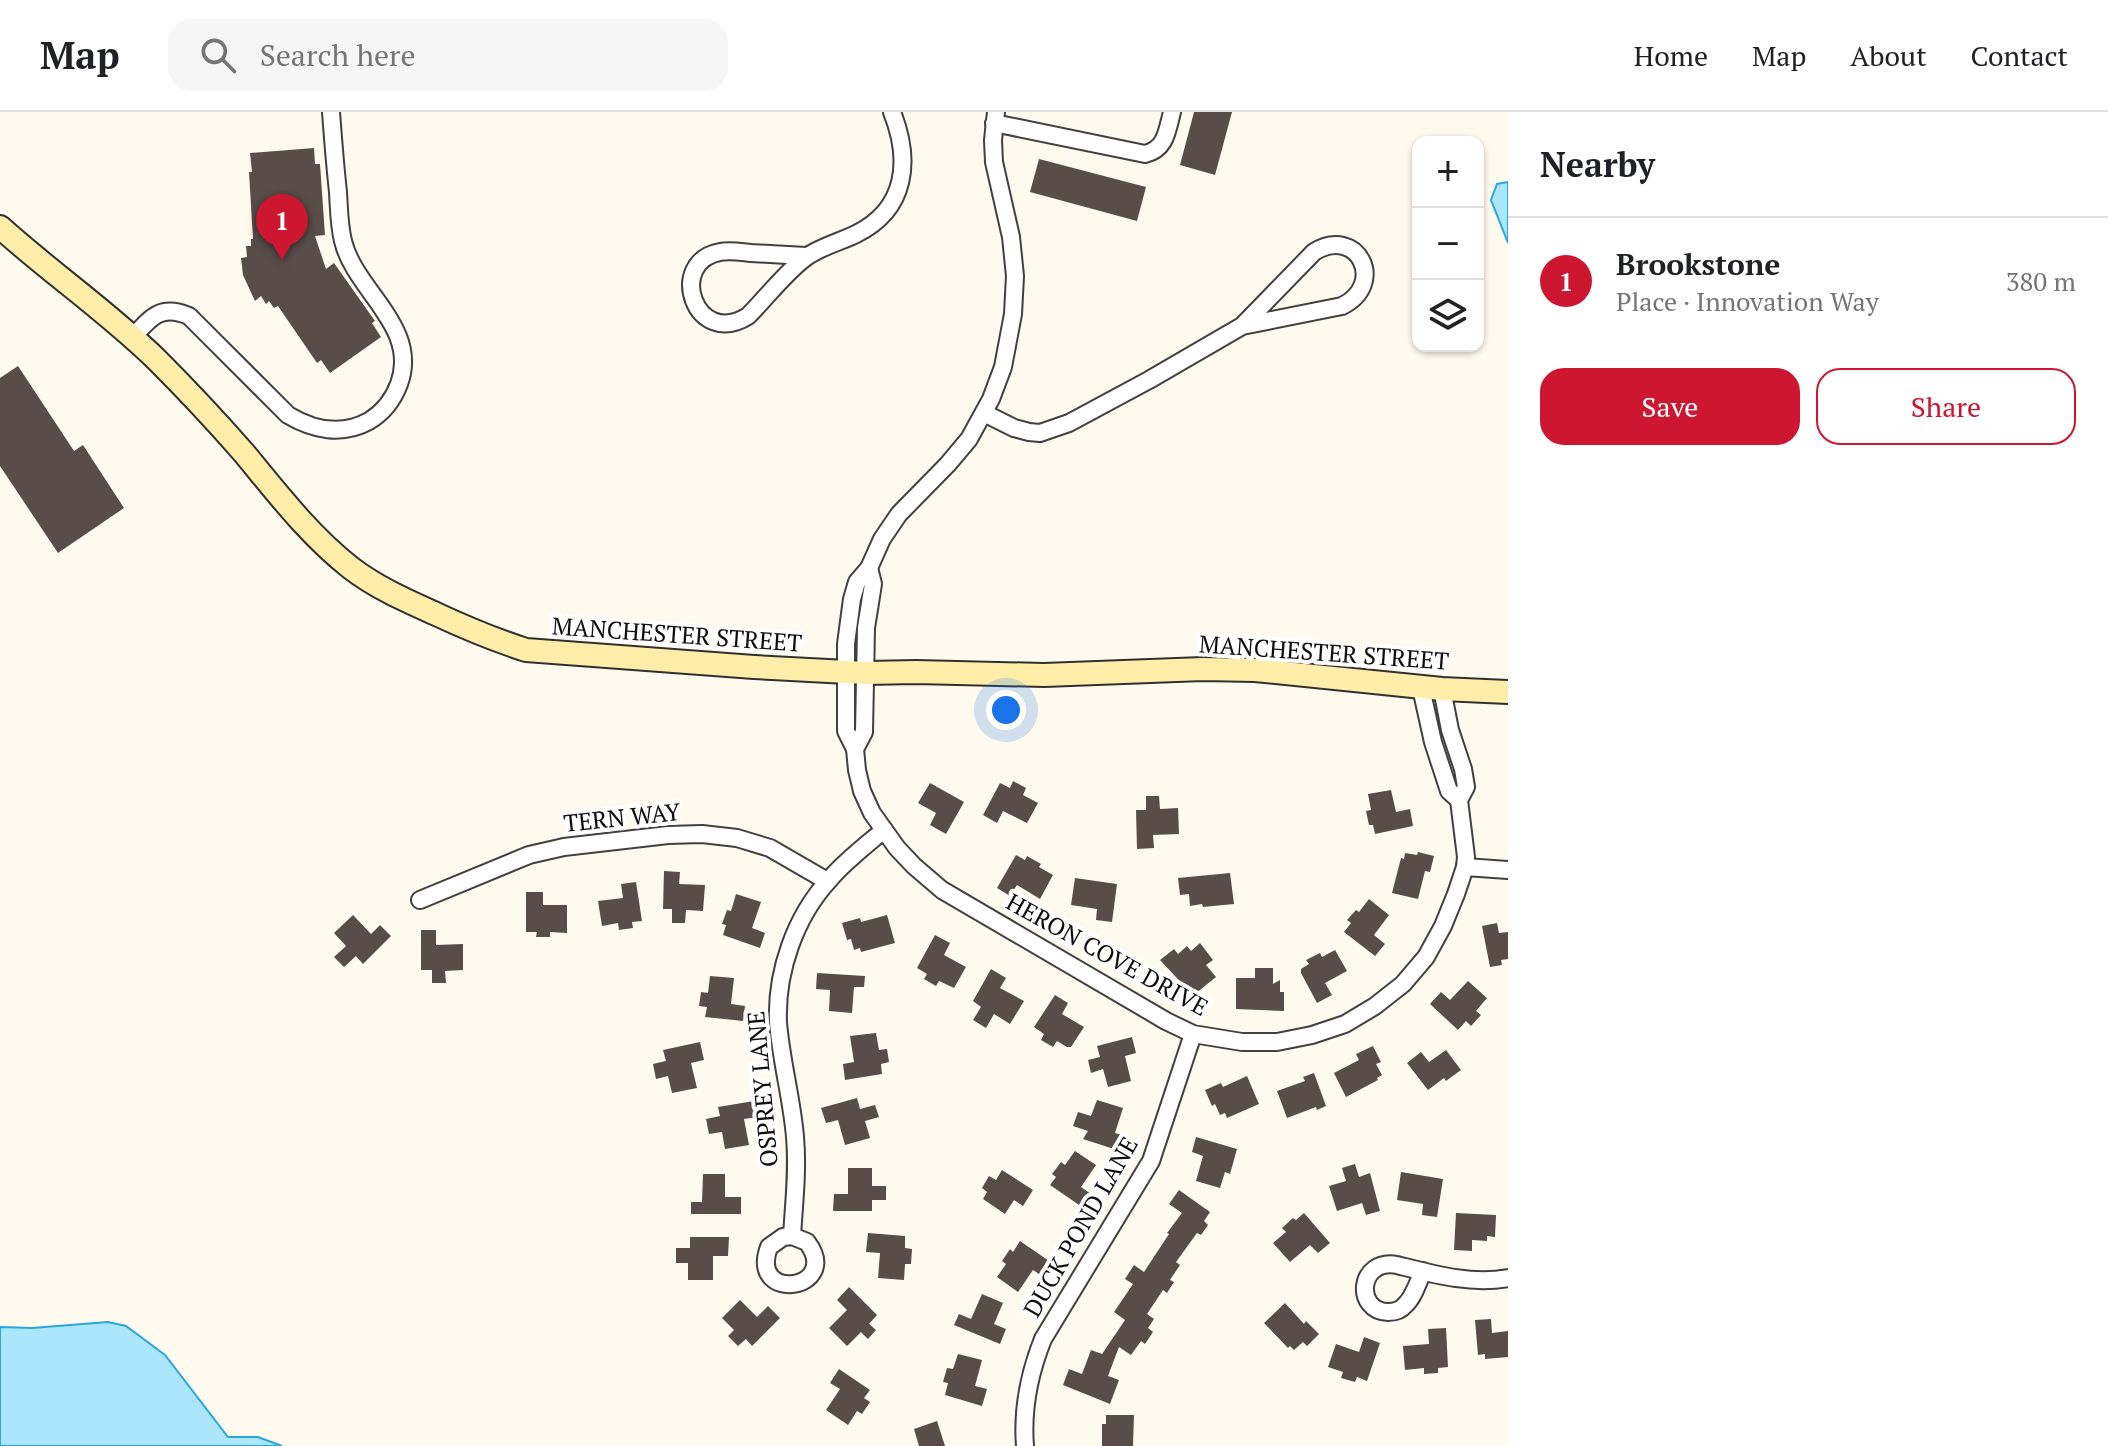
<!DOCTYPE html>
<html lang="en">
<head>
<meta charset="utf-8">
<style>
	:root { --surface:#fff; --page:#f6f6f6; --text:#202124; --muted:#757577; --line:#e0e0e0; --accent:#cd1630 }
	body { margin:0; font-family:"PT Serif",serif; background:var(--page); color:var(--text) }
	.controls { position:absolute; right:24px; top:24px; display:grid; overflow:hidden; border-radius:16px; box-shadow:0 2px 6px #0004 }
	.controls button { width:72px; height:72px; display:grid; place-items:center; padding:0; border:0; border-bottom:2px solid var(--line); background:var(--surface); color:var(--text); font:40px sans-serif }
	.you { position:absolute; left:1006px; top:598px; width:28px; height:28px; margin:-20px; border:6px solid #fff; border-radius:50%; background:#1a73e8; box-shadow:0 0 0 12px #1a73e833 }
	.badge { display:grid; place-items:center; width:52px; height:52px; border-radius:50%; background:var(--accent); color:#fff; font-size:26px; font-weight:700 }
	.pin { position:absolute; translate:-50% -66px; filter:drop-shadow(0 2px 4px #0008) }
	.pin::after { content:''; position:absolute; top:42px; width:28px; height:24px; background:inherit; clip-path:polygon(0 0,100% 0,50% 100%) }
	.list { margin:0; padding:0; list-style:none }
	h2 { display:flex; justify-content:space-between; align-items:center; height:104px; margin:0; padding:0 32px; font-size:34px }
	h2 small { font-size:26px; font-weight:400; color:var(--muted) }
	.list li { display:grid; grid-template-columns:52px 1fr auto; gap:24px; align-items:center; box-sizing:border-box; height:128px; padding:0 32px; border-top:2px solid var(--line) }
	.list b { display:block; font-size:30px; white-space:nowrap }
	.list p { margin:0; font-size:26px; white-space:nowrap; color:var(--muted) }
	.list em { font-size:26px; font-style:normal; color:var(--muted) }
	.actions { display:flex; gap:16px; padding:24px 32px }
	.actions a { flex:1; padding:18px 0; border:2px solid var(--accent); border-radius:24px; text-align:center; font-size:28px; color:var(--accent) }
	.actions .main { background:var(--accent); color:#fff }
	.icon { flex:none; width:44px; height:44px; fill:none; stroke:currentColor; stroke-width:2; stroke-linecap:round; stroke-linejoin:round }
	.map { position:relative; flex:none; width:1508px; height:1334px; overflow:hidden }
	header { display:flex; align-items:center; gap:48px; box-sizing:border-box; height:112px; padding:0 40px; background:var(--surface); border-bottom:2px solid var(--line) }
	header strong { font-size:38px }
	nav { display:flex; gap:44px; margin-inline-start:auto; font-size:28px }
	.search { width:560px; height:72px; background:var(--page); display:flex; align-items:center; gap:20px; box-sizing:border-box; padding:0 28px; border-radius:24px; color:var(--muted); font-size:30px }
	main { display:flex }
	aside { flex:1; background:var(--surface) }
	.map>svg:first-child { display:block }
</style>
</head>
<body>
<header>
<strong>Map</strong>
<div class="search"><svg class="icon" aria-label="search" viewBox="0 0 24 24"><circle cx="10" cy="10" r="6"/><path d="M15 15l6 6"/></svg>Search here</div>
<nav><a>Home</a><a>Map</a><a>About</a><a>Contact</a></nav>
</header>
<main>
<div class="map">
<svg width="1508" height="1334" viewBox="0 0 1508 1334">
	<rect width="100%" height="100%" fill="#fffaee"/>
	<g fill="#ace6fd" stroke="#2ba6dc" stroke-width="2">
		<polygon points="1508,70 1508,131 1491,88 1497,72"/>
		<polygon points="108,1210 126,1214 165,1243 228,1325 258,1325 282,1334 0,1334 0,1215 32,1216"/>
	</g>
	<g fill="#584d49">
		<polygon points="1194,0 1232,0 1215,63 1180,53"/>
		<polygon points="314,36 315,52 320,52 325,123 315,124 326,157 334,151 375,209 372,211 381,225 330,261 321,248 317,251 278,194 274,196 269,189 266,192 261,184 255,189 243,163 241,146 247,145 246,134 251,134 251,127 253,127 249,60 252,60 250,41"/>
		<polygon points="1039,47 1146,75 1137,109 1030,80"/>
		<polygon points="18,254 74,339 83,333 124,396 58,441 0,354 0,266"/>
		<polygon points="1013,669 1026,676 1023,683 1038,691 1027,711 1003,699 997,711 983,703 1000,671 1010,676"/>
		<polygon points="930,671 964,690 946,722 930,713 936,701 918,691"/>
		<polygon points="1391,678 1396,700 1410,697 1413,714 1375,722 1373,713 1369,713 1366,699 1371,698 1368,682"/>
		<polygon points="1146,684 1159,684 1160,697 1178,696 1179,722 1153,723 1154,736 1137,737 1136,698 1146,698"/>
		<polygon points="1418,740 1434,744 1430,760 1425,759 1418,787 1392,781 1401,746 1404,747 1405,741 1417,743"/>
		<polygon points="1016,743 1025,748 1027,744 1041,752 1039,755 1053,763 1040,787 1017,773 1010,784 997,776"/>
		<polygon points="664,759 680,760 679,772 705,773 703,799 686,798 685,811 672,811 672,797 663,797"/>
		<polygon points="1230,761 1234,792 1203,795 1202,792 1190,794 1189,782 1180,783 1178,766"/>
		<polygon points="1075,766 1117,772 1112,810 1096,808 1097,797 1071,793"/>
		<polygon points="636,770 642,809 632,810 633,816 619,818 618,811 602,814 598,789 623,786 621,772"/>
		<polygon points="526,780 543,780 543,793 567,793 567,821 550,820 550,825 536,825 537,820 526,820"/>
		<polygon points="736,782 761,790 752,816 765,821 760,836 723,823 726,813 722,812 727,798 731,799"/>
		<polygon points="1369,787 1389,803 1374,823 1385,832 1375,844 1344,820 1351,811 1347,808 1356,798 1359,800"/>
		<polygon points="353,803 371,822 380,813 391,824 363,852 356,844 344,855 334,845 346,834 334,821"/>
		<polygon points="887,803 895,831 861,840 860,836 854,838 851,827 847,828 842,811 860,806 861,810"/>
		<polygon points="1497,811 1499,821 1508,820 1508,847 1501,848 1502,853 1490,855 1482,814"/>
		<polygon points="421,818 436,818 436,833 463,832 463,858 445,859 446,871 432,871 432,858 421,858"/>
		<polygon points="935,823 950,831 944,843 966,855 954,876 939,869 936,874 924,867 927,862 917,856"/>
		<polygon points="1200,831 1213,848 1206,853 1216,865 1195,882 1190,876 1188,878 1160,848 1174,837 1178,842 1187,834 1191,839"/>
		<polygon points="1335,838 1347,859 1325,871 1332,883 1317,891 1301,861 1301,857 1309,852 1306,848 1320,841 1322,845"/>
		<polygon points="1255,856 1273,856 1273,872 1280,868 1280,880 1284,880 1284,899 1236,897 1236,866 1255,866"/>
		<polygon points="991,857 1006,866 1000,876 1024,889 1010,912 994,902 986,916 973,908 981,895 973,889"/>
		<polygon points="817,861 865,864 864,875 854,875 852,901 829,899 830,878 816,877"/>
		<polygon points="710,864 734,866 731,892 745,894 743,909 705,905 707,895 699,894 701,880 708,881"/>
		<polygon points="1468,869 1487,886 1476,899 1481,903 1471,914 1466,909 1458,918 1430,892 1441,880 1450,888"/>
		<polygon points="1055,883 1068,891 1062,902 1084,915 1071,935 1067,935 1057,929 1053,935 1041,928 1044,922 1034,915"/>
		<polygon points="876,921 879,938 887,937 889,950 881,952 882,962 845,968 843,952 854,950 850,924"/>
		<polygon points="1132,925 1136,941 1125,944 1131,969 1108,975 1103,957 1091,961 1088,948 1100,945 1097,934"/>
		<polygon points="700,930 704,948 691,951 697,976 672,981 668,964 656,967 653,952 666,949 663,938"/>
		<polygon points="1373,934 1381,950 1376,952 1382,963 1377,966 1378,968 1346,985 1334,961 1359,948 1356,942"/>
		<polygon points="1446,938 1461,958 1446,969 1444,966 1428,978 1407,951 1421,940 1429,950"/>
		<polygon points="1314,961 1326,994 1317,998 1316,995 1287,1006 1277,979 1305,969 1303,965"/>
		<polygon points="1247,964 1259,992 1227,1006 1225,1001 1220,1003 1215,992 1212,994 1205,978 1221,971 1223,975"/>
		<polygon points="857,986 860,997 875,993 879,1005 865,1009 870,1026 845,1033 838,1008 826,1011 821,996"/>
		<polygon points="1097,988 1123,996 1115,1021 1125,1024 1120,1039 1083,1027 1088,1019 1073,1014 1078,1000 1091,1004"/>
		<polygon points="754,989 757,1005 744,1007 749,1033 725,1037 722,1020 709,1022 706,1007 720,1004 718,995"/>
		<polygon points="1196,1025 1237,1037 1230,1062 1225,1060 1220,1076 1196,1069 1203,1044 1192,1040"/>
		<polygon points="1075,1039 1096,1053 1081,1075 1091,1082 1082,1095 1050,1073 1056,1065 1052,1062 1061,1050 1065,1053"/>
		<polygon points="1355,1052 1359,1065 1370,1061 1380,1099 1366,1103 1362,1091 1337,1099 1329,1074 1346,1069 1342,1056"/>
		<polygon points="848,1056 872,1056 872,1074 886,1074 886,1088 872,1088 872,1099 833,1099 834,1082 848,1082"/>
		<polygon points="1002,1058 1033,1078 1023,1094 1014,1088 1005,1102 983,1087 987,1080 982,1076 989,1064 996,1068"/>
		<polygon points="1401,1060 1443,1067 1437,1105 1422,1103 1423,1092 1397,1088"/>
		<polygon points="703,1062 725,1062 725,1085 741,1085 741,1102 691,1102 691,1090 702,1090"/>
		<polygon points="1179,1078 1210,1100 1204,1109 1208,1113 1201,1123 1197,1121 1176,1150 1180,1153 1170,1168 1174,1170 1167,1181 1163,1178 1147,1202 1154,1207 1148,1216 1153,1220 1145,1232 1141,1229 1131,1243 1119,1235 1108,1264 1119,1268 1110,1292 1063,1273 1069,1257 1082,1262 1091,1238 1102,1242 1125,1208 1114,1200 1133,1172 1125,1167 1134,1153 1144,1160 1169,1122 1167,1121 1182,1101 1169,1092"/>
		<polygon points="1304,1101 1330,1131 1318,1141 1310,1133 1290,1150 1273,1131 1286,1120 1282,1116 1293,1106 1296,1108"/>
		<polygon points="1456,1101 1496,1103 1495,1125 1487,1124 1487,1129 1472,1128 1472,1139 1454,1138"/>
		<polygon points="868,1121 905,1124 905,1136 912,1137 911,1152 905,1152 904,1168 878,1166 880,1141 866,1140"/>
		<polygon points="690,1125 729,1125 728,1144 713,1144 713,1168 688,1168 688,1151 676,1151 676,1136 690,1136"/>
		<polygon points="1020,1129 1052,1151 1042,1164 1033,1158 1018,1180 997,1165 1006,1152 1002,1149 1010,1137 1013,1140"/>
		<polygon points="849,1175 877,1203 869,1212 876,1218 868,1227 861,1220 847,1234 829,1216 847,1198 837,1188"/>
		<polygon points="982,1182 1003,1191 994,1212 1006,1217 1000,1232 954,1213 959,1202 971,1207"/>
		<polygon points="740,1188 757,1205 768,1194 780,1206 752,1234 746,1227 738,1234 728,1224 734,1218 722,1206"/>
		<polygon points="1285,1191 1304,1212 1306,1209 1319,1222 1307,1234 1303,1230 1294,1238 1290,1234 1288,1236 1264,1211"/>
		<polygon points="1491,1207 1492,1221 1508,1219 1508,1245 1485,1247 1485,1242 1478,1243 1475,1208"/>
		<polygon points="1446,1216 1448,1255 1438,1256 1438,1261 1424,1262 1424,1256 1405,1258 1403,1234 1429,1232 1428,1217"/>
		<polygon points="1364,1225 1380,1231 1367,1269 1357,1265 1355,1270 1341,1266 1343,1260 1328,1255 1336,1232 1359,1240"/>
		<polygon points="958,1242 982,1248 975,1274 987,1277 982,1294 945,1283 948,1271 943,1270 947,1256 953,1257"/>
		<polygon points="839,1257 870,1278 864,1286 870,1290 862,1302 857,1299 848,1313 826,1298 840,1277 830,1271"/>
		<polygon points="1106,1303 1134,1303 1133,1334 1102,1334 1102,1312 1106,1312"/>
		<polygon points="937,1309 945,1334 919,1334 914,1317"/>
	</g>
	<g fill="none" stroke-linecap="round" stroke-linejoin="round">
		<g stroke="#414141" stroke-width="20">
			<g id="street">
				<polyline points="996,0 993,28 994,50 1011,125 1015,164 1013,202 1003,255 991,287 969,327 948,352 899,402 882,427 869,456 857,470 852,487 846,532 846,619 855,637 857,658 862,679 872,701 897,736 914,754 942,778 1166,909 1193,922 1242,930 1277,930 1312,923 1345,912 1375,894 1403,872 1426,845 1443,814 1456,782 1465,755 1466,745 1459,688 1466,675 1463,657 1450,618 1442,577"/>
				<path d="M994,11L1145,42C1166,37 1167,19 1172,0"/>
				<path d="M806,144C788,143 769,142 751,141C741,140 730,138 720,140C666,150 695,237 748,204C767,185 784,162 805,146C819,135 840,130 856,122C907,97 911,48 892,0"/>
				<path d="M133,225C151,205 161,192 189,204L288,303C313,318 342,324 369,309C384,300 393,288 399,272C420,215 355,179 343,129C339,113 339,96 338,80C335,53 333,27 331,0"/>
				<path d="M984,301L1014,316L1029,320L1040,321L1069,311L1149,268L1242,214L1314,140C1358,113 1387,172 1342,194L1242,214"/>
				<polyline points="1421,576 1433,630 1449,679 1459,688"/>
				<polyline points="855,637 864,620 866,516 873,472 869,456"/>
				<polyline points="1465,755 1508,758"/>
				<polyline points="420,788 529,743 564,735 668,723 702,722 737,726 770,736 827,769"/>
				<path d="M792,1124L807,1130C843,1178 748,1192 769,1135L783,1125L792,1124C794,1091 798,1058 795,1025C792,987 781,949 778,910C776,860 795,805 829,768C845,749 865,734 884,718"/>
				<path d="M1423,1159C1418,1170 1414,1185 1405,1193C1401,1198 1395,1200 1388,1200C1354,1199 1358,1146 1397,1153C1433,1162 1471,1173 1508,1166"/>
				<path d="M1025,1334C1022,1296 1029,1262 1043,1227L1151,1049L1193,922"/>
			</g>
		</g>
		<g stroke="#303030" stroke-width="26">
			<path id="secondary" d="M0,115C51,161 108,200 157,248C187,278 216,309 244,341C277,381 310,424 351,456C377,476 407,489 436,502C466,516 495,528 526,538L754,555L866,561L916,560L1044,563L1203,557L1255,558L1442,577L1508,580"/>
		</g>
		<use href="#street" stroke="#fff" stroke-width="16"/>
		<use href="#secondary" stroke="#ffeda9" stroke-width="22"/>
	</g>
	<g text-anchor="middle" stroke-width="8" stroke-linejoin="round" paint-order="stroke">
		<g font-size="24" fill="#0e0e0e" stroke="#fff">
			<text transform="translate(677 523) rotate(4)" y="8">MANCHESTER STREET</text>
			<text transform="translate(1324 541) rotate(4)" y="8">MANCHESTER STREET</text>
			<text transform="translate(622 706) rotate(-6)" y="8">TERN WAY</text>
			<text transform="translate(1107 843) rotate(29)" y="8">HERON COVE DRIVE</text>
			<text transform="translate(763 977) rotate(-95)" y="8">OSPREY LANE</text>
			<text transform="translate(1081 1115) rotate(-60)" y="8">DUCK POND LANE</text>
		</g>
	</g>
</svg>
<div class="controls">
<button>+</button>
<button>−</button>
<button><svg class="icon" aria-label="layers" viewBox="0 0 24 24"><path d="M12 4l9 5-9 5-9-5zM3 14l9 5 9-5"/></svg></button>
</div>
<div class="you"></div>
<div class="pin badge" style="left:282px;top:148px">1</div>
</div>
<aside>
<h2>Nearby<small></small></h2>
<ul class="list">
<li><span class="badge">1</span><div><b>Brookstone</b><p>Place · Innovation Way</p></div><em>380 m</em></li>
</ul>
<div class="actions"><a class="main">Save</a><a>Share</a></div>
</aside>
</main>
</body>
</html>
